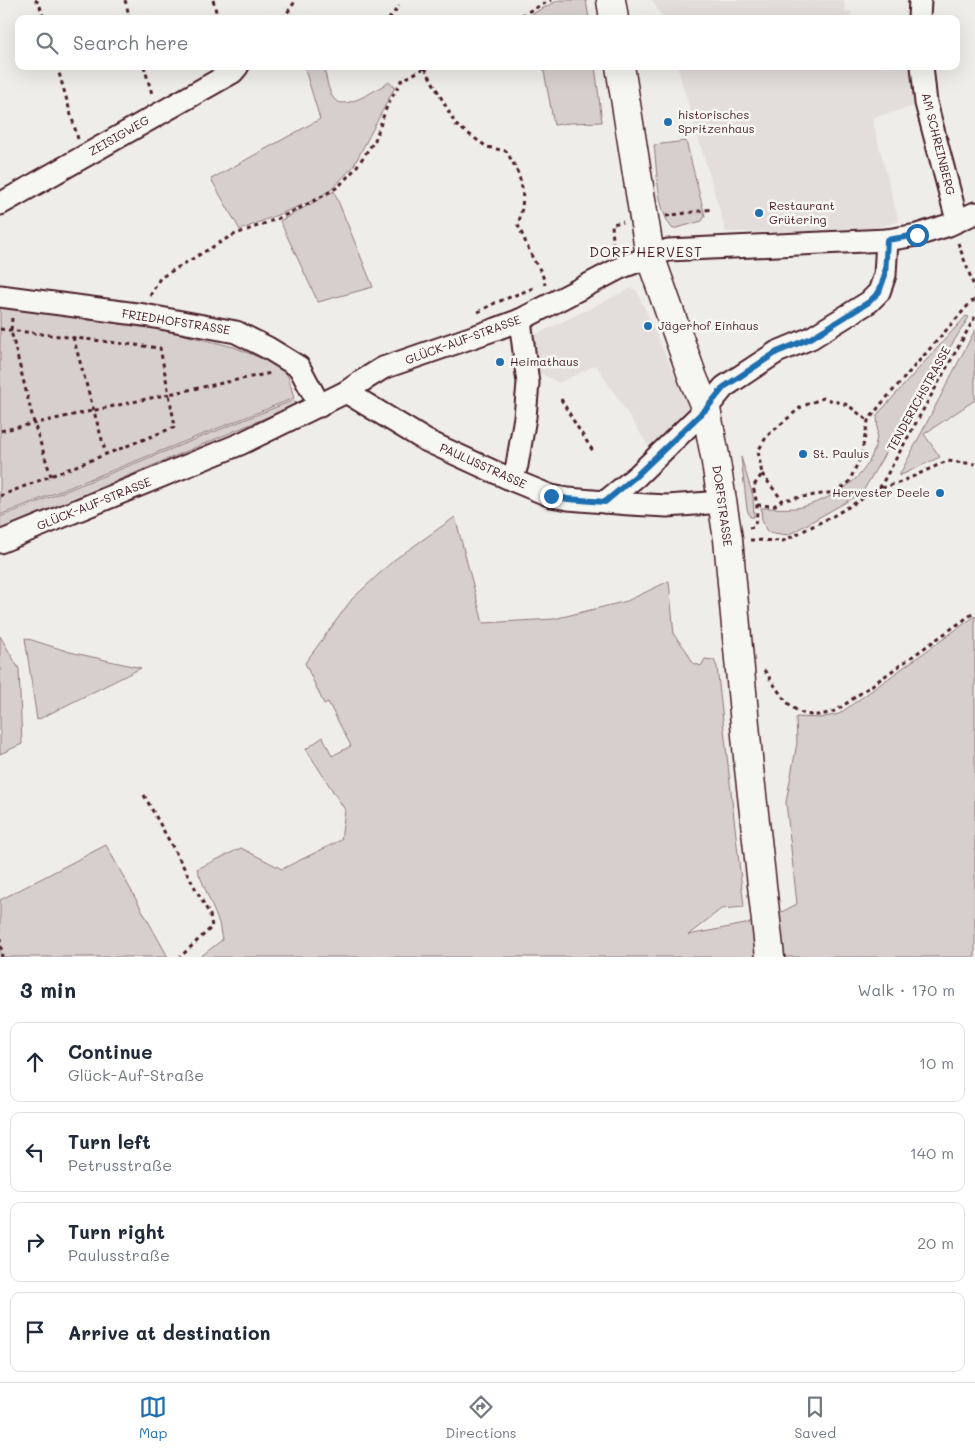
<!DOCTYPE html>
<html lang="en">
<head>
<meta charset="utf-8">
<style>
	:root { --surface:#fff; --page:#f6f6f7; --text:#1f2937; --muted:#747a83; --line:#e0e1e3; --accent:#1f6fb2 }
	body { margin:0; font-family:Mali,sans-serif; background:var(--page); color:var(--text) }
	.stop { position:absolute; width:15px; height:15px; margin:-11px; border:4px solid #1f6fb2; border-radius:50%; background:#fff }
	.stop.end { background:#1f6fb2; border-color:#fff; box-shadow:0 1px 5px #0008 }
	.list { margin:0; padding:0; list-style:none }
	h2 { display:flex; justify-content:space-between; align-items:center; height:65px; margin:0; padding:0 20px; font-size:21px }
	h2 small { font-size:16px; font-weight:400; color:var(--muted) }
	.list li { display:grid; grid-template-columns:32px 1fr auto; gap:15px; align-items:center; box-sizing:border-box; height:80px; margin:0 10px 10px; padding:0 10px; border:1px solid var(--line); border-radius:10px }
	.list b { display:block; font-size:19px; white-space:nowrap }
	.list p { margin:0; font-size:16px; white-space:nowrap; color:var(--muted) }
	.list em { font-size:16px; font-style:normal; color:var(--muted) }
	.icon { flex:none; width:28px; height:28px; fill:none; stroke:currentColor; stroke-width:2; stroke-linecap:round; stroke-linejoin:round }
	.map { position:relative; flex:none; width:975px; height:957px; overflow:hidden }
	.search { position:absolute; background:var(--surface); box-shadow:0 5px 20px #0002; left:15px; right:15px; top:15px; height:55px; display:flex; align-items:center; gap:12px; box-sizing:border-box; padding:0 18px; border-radius:10px; color:var(--muted); font-size:19px }
	.sheet { height:425px; background:var(--surface) }
	nav { display:flex; justify-content:space-around; align-items:center; box-sizing:border-box; height:70px; border-top:1px solid var(--line); background:var(--surface); font-size:14px; color:var(--muted) }
	nav a { display:grid; justify-items:center; gap:2px }
	nav .on { color:var(--accent) }
	.map>svg:first-child { display:block }
</style>
</head>
<body>
<div class="map">
<svg width="975" height="957" viewBox="0 0 975 957">
	<rect width="100%" height="100%" fill="#efedea"/>
	<filter id="ink" filterUnits="userSpaceOnUse"><feTurbulence type="fractalNoise" baseFrequency=".02" numOctaves="2"/><feDisplacementMap in="SourceGraphic" scale="10" xChannelSelector="R" yChannelSelector="G"/><feConvolveMatrix kernelMatrix="1 2 1 2 8 2 1 2 1" color-interpolation-filters="sRGB"/></filter>
	<g filter="url(#ink)">
		<g fill="#e3dedc">
			<polygon points="652,0 844,0 845,12 851,11 852,19 663,19"/>
			<polygon points="677,66 910,66 915,106 872,118 899,222 865,230 821,232 726,232"/>
			<polygon points="631,288 637,291 692,414 653,453 596,365 559,383 533,369 533,336"/>
		</g>
		<g fill="#d7cfce" stroke="#90777c">
			<polygon points="559,0 586,0 589,19 533,19 532,14"/>
			<path d="M304,66H324C326,76 328,93 335,100C346,111 378,88 389,82L395,87L353,167L332,189L312,201L240,230L211,179L320,119Z"/>
			<polygon points="543,66 595,66 602,122 569,123 554,125"/>
			<path d="M686,141L705,216L702,221L673,229C657,213 657,168 654,145Z"/>
			<polygon points="334,191 373,287 318,302 280,221"/>
			<polygon points="0,307 163,330 234,347 284,368 289,379 294,398 0,515"/>
			<path d="M966,316L969,317L905,419L862,493L788,535L767,532L762,520L761,508C773,508 785,509 796,508C805,507 814,503 822,500C860,483 881,459 877,415Z"/>
			<polygon points="975,330 975,400 924,434 940,457 899,476"/>
			<polygon points="294,400 296,405 0,530 0,517"/>
			<polygon points="741,457 753,496 754,517 750,517 747,509"/>
			<polygon points="455,517 483,623 554,619 627,601 669,581 674,635 686,650 693,663 701,666 705,659 714,660 717,667 744,907 721,909 688,935 766,920 797,904 786,802 797,743 796,717 820,718 839,714 975,616 975,957 200,957 222,940 219,923 197,869 241,848 282,869 341,840 345,810 306,749 323,737 332,756 351,746 328,702 324,704 305,663 352,599 394,560"/>
			<polygon points="0,636 19,669 22,744 0,754"/>
			<polygon points="25,638 70,652 141,668 37,720"/>
			<polygon points="106,845 168,957 0,957 0,900"/>
		</g>
		<g fill="none" stroke-linecap="round" stroke-linejoin="round">
			<g stroke="#4a1f2b" stroke-width="25">
				<g id="street">
					<polyline points="919,19 920,0"/>
					<polyline points="922,66 926,103 957,220"/>
					<polyline points="0,204 233,72 238,66"/>
					<polyline points="0,296 144,315 236,332 268,348 299,367 320,406"/>
					<polyline points="346,392 425,440 512,480 551,496 568,499 630,504 667,506 723,502"/>
					<polyline points="512,480 517,465 525,417 528,383 520,320"/>
					<polyline points="605,502 637,476 706,409 724,387 777,352 811,338 869,302 879,292 885,275 887,240"/>
					<polyline points="0,542 240,444 346,392 362,381 383,368 496,329 520,320 620,268 668,250 887,240 917,235 949,225 975,213"/>
				</g>
			</g>
			<g stroke="#4a1f2b" stroke-width="31">
				<g id="secondary">
					<polyline points="611,0 614,19"/>
					<polyline points="620,66 650,256 693,378 706,409 715,456 728,539 749,768 770,957"/>
				</g>
			</g>
			<g stroke="#4a1f2b" stroke-width="3" stroke-dasharray="4 4" stroke-linecap="butt">
				<polyline points="35,0 39,3 44,19"/>
				<polyline points="125,0 130,19"/>
				<polyline points="213,0 218,19"/>
				<polyline points="283,19 296,0"/>
				<polyline points="389,19 399,6"/>
				<polyline points="514,19 551,0"/>
				<polyline points="57,66 78,139"/>
				<polyline points="144,66 152,94"/>
				<path d="M425,68L456,125L487,147L506,151C523,178 527,194 518,225L533,259L542,273L545,285"/>
				<polyline points="666,216 713,209"/>
				<polyline points="958,243 975,289"/>
				<polyline points="607,252 613,242 612,224 623,222"/>
				<polyline points="150,296 160,278 231,236 279,218 312,202 338,187 355,169 375,140 387,106 401,81 428,66"/>
				<polyline points="478,312 495,303 536,287"/>
				<polyline points="975,317 879,489 901,482 947,461 975,464"/>
				<polyline points="12,318 11,331 34,423 51,476"/>
				<polyline points="0,329 160,348 169,394 0,431"/>
				<polyline points="73,337 106,454"/>
				<polyline points="561,399 576,425 593,451"/>
				<polyline points="762,474 782,500"/>
				<polyline points="0,496 175,427 169,394 271,373"/>
				<polyline points="757,505 774,506 782,500 835,492 848,484 861,456 868,421 881,404 971,302 975,300"/>
				<path d="M749,528L754,527C759,512 757,502 753,487L762,474L758,451L767,436L801,407L823,398L848,405L868,421"/>
				<polyline points="750,540 783,541 833,516 879,489"/>
				<path d="M764,670C785,699 795,727 837,710L975,612"/>
				<polyline points="144,795 210,915 212,927 180,957"/>
				<polyline points="0,938 2,957"/>
			</g>
			<use href="#street" stroke="#f6f6f2" stroke-width="21"/>
			<use href="#secondary" stroke="#f6f6f2" stroke-width="28"/>
		</g>
	</g>
	<g fill="none" stroke-linecap="round" stroke-linejoin="round" filter="url(#ink)">
		<polyline stroke="#1f6fb2" stroke-width="6" points="551,496 568,499 605,502 636,476 706,409 724,387 777,352 811,338 869,302 879,292 885,275 887,240 917,235"/>
	</g>
	<g fill="#1f6fb2" stroke="#f6f6f2" stroke-width="2">
		<circle cx="668" cy="122" r="5"/>
		<circle cx="759" cy="213" r="5"/>
		<circle cx="648" cy="326" r="5"/>
		<circle cx="500" cy="362" r="5"/>
		<circle cx="803" cy="454" r="5"/>
		<circle cx="940" cy="493" r="5"/>
	</g>
	<g text-anchor="middle" stroke-width="5" stroke-linejoin="round" paint-order="stroke">
		<g font-size="12" fill="#4a1f2b" stroke="#f6f6f2" text-anchor="start">
			<text x="678" y="119">historisches<tspan x="678" dy="14">Spritzenhaus</tspan></text>
			<text x="769" y="210">Restaurant<tspan x="769" dy="14">Grütering</tspan></text>
			<text x="658" y="330">Jägerhof Einhaus</text>
			<text x="510" y="366">Heimathaus</text>
			<text x="813" y="458">St. Paulus</text>
			<text x="930" y="497" text-anchor="end">Hervester Deele</text>
		</g>
		<g font-size="12" fill="#4a1f2b" stroke="#f6f6f2">
			<text transform="translate(119 136) rotate(-30)" y="4">ZEISIGWEG</text>
			<text transform="translate(938 144) rotate(76)" y="4">AM SCHREINBERG</text>
			<text transform="translate(176 322) rotate(9)" y="4">FRIEDHOFSTRASSE</text>
			<text transform="translate(463 340) rotate(-20)" y="4">GLÜCK-AUF-STRASSE</text>
			<text transform="translate(919 399) rotate(-61)" y="4">TENDERICHSTRASSE</text>
			<text transform="translate(483 466) rotate(24)" y="4">PAULUSSTRASSE</text>
			<text transform="translate(94 504) rotate(-22)" y="4">GLÜCK-AUF-STRASSE</text>
			<text transform="translate(722 506) rotate(82)" y="4">DORFSTRASSE</text>
		</g>
		<g font-size="14" letter-spacing="1" fill="#4a1f2b" stroke="#f6f6f2">
			<text x="646" y="257">DORF HERVEST</text>
		</g>
	</g>
</svg>
<div class="stop" style="left:917px;top:235px"></div>
<div class="stop end" style="left:551px;top:496px"></div>
<div class="search"><svg class="icon" aria-label="search" viewBox="0 0 24 24"><circle cx="10" cy="10" r="6"/><path d="M15 15l6 6"/></svg>Search here</div>
</div>
<section class="sheet">
<h2>3 min<small>Walk · 170 m</small></h2>
<ul class="list">
<li><svg class="icon" aria-label="ahead" viewBox="0 0 24 24"><path d="M12 20V5M6 11l6-6 6 6"/></svg><div><b>Continue</b><p>Glück-Auf-Straße</p></div><em>10 m</em></li>
<li><svg class="icon" aria-label="left" viewBox="0 0 24 24"><path d="M17 20v-9H6M10 6l-5 5 5 5"/></svg><div><b>Turn left</b><p>Petrusstraße</p></div><em>140 m</em></li>
<li><svg class="icon" aria-label="right" viewBox="0 0 24 24"><path d="M7 20v-9h11M14 6l5 5-5 5"/></svg><div><b>Turn right</b><p>Paulusstraße</p></div><em>20 m</em></li>
<li><svg class="icon" aria-label="arrive" viewBox="0 0 24 24"><path d="M6 21V4h12l-3 4 3 4H6"/></svg><div><b>Arrive at destination</b></div></li>
</ul>
</section>
<nav>
<a class="on"><svg class="icon" aria-label="map" viewBox="0 0 24 24"><path d="M3 6l6-2 6 2 6-2v14l-6 2-6-2-6 2zM9 4v14M15 6v14"/></svg>Map</a>
<a><svg class="icon" aria-label="directions" viewBox="0 0 24 24"><path d="M12 3l9 9-9 9-9-9zM9 14v-3h6M13 9l2 2-2 2"/></svg>Directions</a>
<a><svg class="icon" aria-label="saved" viewBox="0 0 24 24"><path d="M7 4h10v16l-5-4-5 4z"/></svg>Saved</a>
</nav>
</body>
</html>
